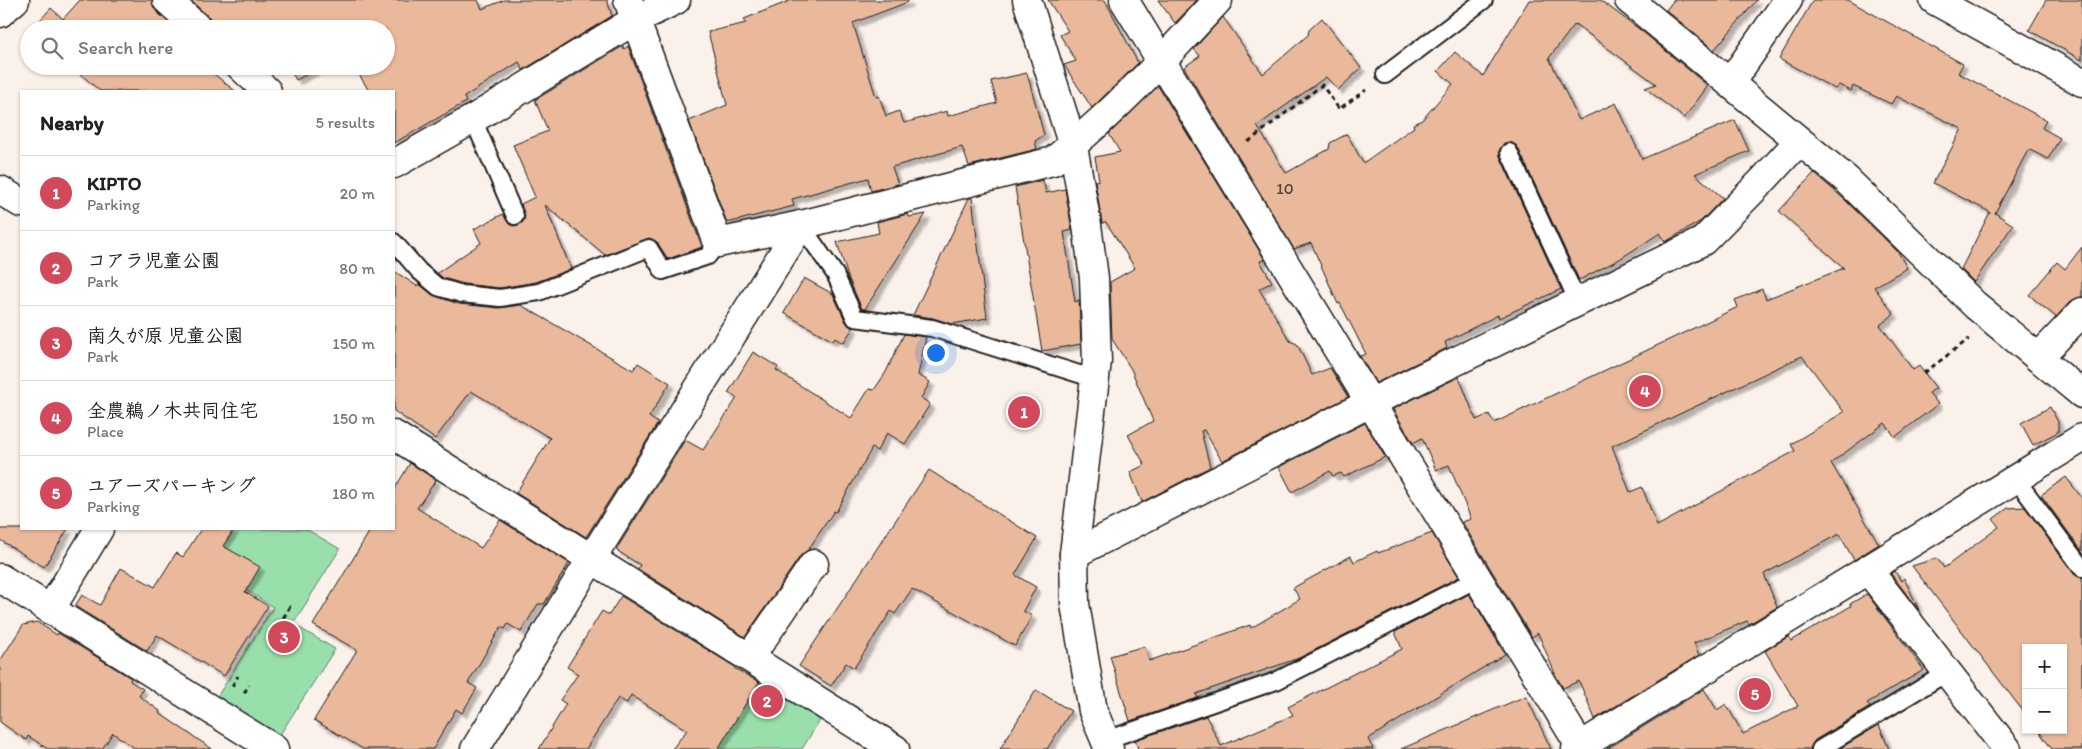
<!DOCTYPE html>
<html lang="en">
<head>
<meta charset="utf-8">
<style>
	:root { --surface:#fff; --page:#f2f2f2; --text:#222; --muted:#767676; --line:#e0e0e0; --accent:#d1495b }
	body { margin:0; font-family:Itim,"Klee One",sans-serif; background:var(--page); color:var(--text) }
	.controls { position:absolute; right:15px; bottom:15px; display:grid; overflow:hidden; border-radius:0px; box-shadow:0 1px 4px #0004 }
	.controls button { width:45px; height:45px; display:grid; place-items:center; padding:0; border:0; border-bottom:1px solid var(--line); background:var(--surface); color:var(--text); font:25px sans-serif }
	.you { position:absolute; left:935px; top:352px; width:18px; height:18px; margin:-12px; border:4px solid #fff; border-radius:50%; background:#1a73e8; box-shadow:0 0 0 8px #1a73e833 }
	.badge { display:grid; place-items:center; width:32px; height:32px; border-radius:50%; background:var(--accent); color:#fff; font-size:16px; font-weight:700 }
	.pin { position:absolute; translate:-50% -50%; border:2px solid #fff; box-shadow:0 1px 5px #0006 }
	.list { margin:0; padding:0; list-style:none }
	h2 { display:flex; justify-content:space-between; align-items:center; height:65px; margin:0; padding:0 20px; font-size:21px }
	h2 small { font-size:16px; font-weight:400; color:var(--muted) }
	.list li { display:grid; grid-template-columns:32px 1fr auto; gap:15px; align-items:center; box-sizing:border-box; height:75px; padding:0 20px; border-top:1px solid var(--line) }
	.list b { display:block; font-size:19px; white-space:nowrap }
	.list p { margin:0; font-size:16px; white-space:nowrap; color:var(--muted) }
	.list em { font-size:16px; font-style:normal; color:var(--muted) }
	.icon { flex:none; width:28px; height:28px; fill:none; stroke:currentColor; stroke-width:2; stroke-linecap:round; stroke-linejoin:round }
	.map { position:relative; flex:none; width:2082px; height:749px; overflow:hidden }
	.search { position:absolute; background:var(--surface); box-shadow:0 1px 4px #0004; left:20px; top:20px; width:375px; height:55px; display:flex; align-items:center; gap:12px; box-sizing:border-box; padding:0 18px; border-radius:28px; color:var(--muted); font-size:19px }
	.panel { position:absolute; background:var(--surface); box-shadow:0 1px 4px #0004; left:20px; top:90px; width:375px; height:440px; border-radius:0px }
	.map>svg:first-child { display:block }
</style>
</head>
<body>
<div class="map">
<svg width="2082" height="749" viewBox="0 0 2082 749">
	<defs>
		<filter id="shadow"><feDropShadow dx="4.5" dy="4.5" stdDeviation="1" flood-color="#0004"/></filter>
	</defs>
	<rect width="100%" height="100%" fill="#fbf1eb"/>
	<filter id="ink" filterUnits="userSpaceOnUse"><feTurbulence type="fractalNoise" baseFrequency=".02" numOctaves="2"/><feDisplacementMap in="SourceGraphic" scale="10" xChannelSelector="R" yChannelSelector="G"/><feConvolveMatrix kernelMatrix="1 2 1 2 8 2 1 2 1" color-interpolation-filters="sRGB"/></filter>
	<g filter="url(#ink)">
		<g fill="#99dfac" stroke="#5a7e64">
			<polygon points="235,529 306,529 340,549 293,624 335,649 279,736 217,697 273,607 211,568"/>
			<polygon points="758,682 820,720 802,749 716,749"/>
		</g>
		<g fill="#eab99b" stroke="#1c1c1c" fill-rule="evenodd" filter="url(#shadow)">
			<polygon points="80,0 152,0 156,11 175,29 32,29 51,8 63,19"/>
			<polygon points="190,0 478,0 482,9 504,0 607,0 612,16 523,70 519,62 464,97 466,102 394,143 394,91 369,91 354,66 386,66 386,29 214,29 210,18"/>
			<polygon points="792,0 908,0 908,2 853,23 876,97 879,96 886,116 899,111 904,123 947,111 948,116 997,103 991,81 1027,73 1044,135 1035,141 1037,149 969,166 962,147 892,167 898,184 871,191 868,178 792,199 794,206 727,223 689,121 727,105 708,32 746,23 744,19"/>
			<polygon points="1048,0 1105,0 1138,63 1092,108 1064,65 1076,61 1060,35 1068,31"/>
			<polygon points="1158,0 1197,0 1175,23"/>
			<polygon points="1529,0 1600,0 1643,32 1708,86 1684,118 1645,88 1656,84 1575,24 1549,58 1579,120 1616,103 1642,159 1735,120 1749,151 1695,174 1723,198 1701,221 1665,242 1660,233 1618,260 1579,280 1518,148 1510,142 1504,143 1499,151 1500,156 1561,289 1499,318 1498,315 1445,342 1447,348 1376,383 1360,356 1366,354 1340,303 1338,304 1311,243 1294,249 1184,67 1200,56 1194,49 1223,17 1263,74 1308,35 1309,30 1322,18 1361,68 1338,90 1326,77 1257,126 1286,173 1329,149 1330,143 1347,134 1363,163 1414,127 1413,124 1422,120 1453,84 1438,71 1455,52 1483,76"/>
			<polygon points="1674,0 1757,0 1714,50 1666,10"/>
			<polygon points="1813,0 1848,0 1963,64 1958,73 2046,120 2042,128 2060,138 2048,159 2030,150 2028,150 1995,213 2013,225 1974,282 1961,269 1990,212 1933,183 1962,129 1896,96 1891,104 1853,86 1851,91 1839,85 1835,89 1779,59"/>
			<polygon points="2046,0 2082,0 2082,60 2029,30"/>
			<polygon points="623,46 624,49 628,46 702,247 668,259 657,242 649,238 605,255 545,205 571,269 536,282 500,288 464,284 443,278 437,273 481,243 474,229 503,214 509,224 513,226 518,225 523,222 525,217 521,204 535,197 513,145 548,131 535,100"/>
			<polygon points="71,66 204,66 235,91 100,91"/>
			<polygon points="288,66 323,66 296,80"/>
			<polygon points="1158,86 1265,260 1260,261 1272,282 1259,289 1290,341 1297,344 1312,375 1330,368 1348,397 1222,461 1204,430 1201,431 1210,467 1142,502 1130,472 1145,465 1128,435 1153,421 1131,369 1112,339 1110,282 1135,268 1106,222 1102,223 1095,181 1099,180 1095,157 1120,152 1109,134"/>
			<path d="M1814,173L1844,199L1898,252L1907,268L1874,287L1894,314L1880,325L1913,370L1919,366L1936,388L1929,393L1938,404L1895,437L1885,423L1831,463L1879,544L1854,560L1839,534L1764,574L1777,607L1749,624L1747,621L1694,643L1699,655L1595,719L1579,681L1563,688L1556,676L1538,633L1532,637L1462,522L1471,519L1449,465L1436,470L1422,438L1413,443L1393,409L1459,377L1476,420L1489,414L1494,423L1738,307L1735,300L1762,289L1766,299L1844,268L1779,211ZM1802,356L1844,412L1791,444L1795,451L1657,526L1642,487L1630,492L1612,446Z"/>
			<polygon points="1043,180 1046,193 1065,189 1072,230 1064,232 1075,302 1079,300 1081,344 1042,351 1015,187"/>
			<polygon points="969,198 972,198 987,318 952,324 933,318 913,315"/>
			<polygon points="908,214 909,217 926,214 865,309 862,309 848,277 837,242 879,233 877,222"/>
			<polygon points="2082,247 2082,297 2071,301 2056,317 2029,295 2057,262 2065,269"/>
			<polygon points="394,271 417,286 419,284 435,296 459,304 499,308 521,305 633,370 638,363 670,383 649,417 658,423 586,537 516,493 550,438 471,391 435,439 394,411"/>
			<polygon points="804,278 833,294 846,322 853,328 843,343 835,338 833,341 784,313"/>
			<polygon points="904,334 926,337 918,375 930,382 921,398 930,404 905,444 887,433 877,451 872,448 836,512 834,511 808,550 801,555 745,637 638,569 640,565 616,550 685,440 703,450 737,398 728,393 753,352 778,367 776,370 851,418 869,389 874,390 886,372"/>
			<polygon points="2050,407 2058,422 2058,432 2033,445 2021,423"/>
			<polygon points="1365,423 1385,457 1344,477 1341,473 1333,476 1330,471 1292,492 1279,467"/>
			<polygon points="410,463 436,480 417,508 481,548 500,520 569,563 544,604 538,604 521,632 508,624 505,629 501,627 468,683 477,688 462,713 456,709 433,749 363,749 314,720 357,650 313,625 371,529 394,529 394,490"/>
			<polygon points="929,470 1037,538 1015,575 1036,587 1023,611 1032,616 1015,646 912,589 895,614 891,611 854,668 846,663 831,686 799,666"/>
			<polygon points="2066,477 2082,498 2082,551 2041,495"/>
			<polygon points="2025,507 2074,574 2082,578 2082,749 2052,749 2038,730 2063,730 2063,648 2026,648 2026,715 1912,566 1937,558 1944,568 1999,527 1993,519 2008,508"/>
			<polygon points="0,529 68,529 44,567 0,540"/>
			<polygon points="201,529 234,529 223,546 260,567 245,592 268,606 224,676 157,635 147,651 75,606 82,595 100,605 121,568 155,587 176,553 183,557"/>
			<polygon points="1432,533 1459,577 1299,658 1196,694 1198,698 1130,721 1110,656 1145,646 1149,661 1250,625 1251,628 1300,599 1293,588 1351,556 1354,562 1377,551 1378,553"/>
			<polygon points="1895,571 1901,581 1904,578 1919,610 1891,574"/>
			<polygon points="1469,594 1505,654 1368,739 1373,749 1138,749 1135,740 1206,716 1221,746 1293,715 1288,707 1402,649 1395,632"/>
			<polygon points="1867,594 1924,670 1867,703 1870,707 1815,740 1810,749 1607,749 1704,689 1717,710 1726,704 1743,734 1798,706 1765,651 1789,636 1791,641 1851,606 1850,604"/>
			<polygon points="621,596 735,667 734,668 759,682 718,749 672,749 687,730 631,695 627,703 618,698 586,749 539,749 566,704 560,700 578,674 567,667 602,611 609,615"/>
			<polygon points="37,622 57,635 58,633 131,678 130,681 143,689 139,696 160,711 159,713 212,749 136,749 113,733 102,749 48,749 28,736 26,740 0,722 0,661 23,625"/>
			<polygon points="1036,690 1071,711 1047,749 1000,749"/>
			<polygon points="1526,696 1551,749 1401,749"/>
			<polygon points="1879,725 1889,749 1839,749"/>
		</g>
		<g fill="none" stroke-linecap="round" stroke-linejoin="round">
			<g stroke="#1c1c1c" stroke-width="20">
				<g id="service">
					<polyline points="1385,75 1484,0"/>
					<polyline points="473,119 515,216"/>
					<polyline points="1509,152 1578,302"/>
					<polyline points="801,225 835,274 855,318 932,328 1095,379"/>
					<polyline points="394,242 419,271 438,287 462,294 500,298 539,292 649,248 663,271 708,256 718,243"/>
					<polyline points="2016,479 2082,568"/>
					<polyline points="1106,740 1276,681 1479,578"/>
					<polyline points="1820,749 1948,672"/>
				</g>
			</g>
			<g stroke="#1c1c1c" stroke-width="31">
				<g id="minor">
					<polyline points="167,0 199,29"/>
					<path d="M628,0L718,243L801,225L1053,161C1113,114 1166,57 1218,0"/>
					<polyline points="1027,0 1073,146 1087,225 1094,278 1097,361 1074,554 1075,604 1093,711 1109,749"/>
					<polyline points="1124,0 1582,749"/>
					<polyline points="1629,0 1847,180 1975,305 2082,394"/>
					<polyline points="1934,0 2082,82"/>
					<polyline points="0,13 15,0"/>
					<polyline points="240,66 267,91"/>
					<polyline points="1730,83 1788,0"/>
					<polyline points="394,164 473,119 635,20 676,0"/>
					<polyline points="0,190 21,203"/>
					<polyline points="2038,358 2082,312"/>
					<polyline points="394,435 895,749"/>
					<polyline points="1074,554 1370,403 1703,241 1765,178 1799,141"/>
					<polyline points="1868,570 2007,749"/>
					<polyline points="0,578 274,749"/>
					<polyline points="50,610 99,529"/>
					<polyline points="750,657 814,564"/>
					<polyline points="475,749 592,558 801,225"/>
					<polyline points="1576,749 2082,438"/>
				</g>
			</g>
			<g stroke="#1c1c1c" stroke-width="3" stroke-dasharray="5 4" stroke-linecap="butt">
				<polyline points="1248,142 1322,85 1339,109 1366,90"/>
				<polyline points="1924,373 1969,339"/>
				<polyline points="279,626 291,604"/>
				<polyline points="232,686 238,676"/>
				<polyline points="244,693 249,685"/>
			</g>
			<use href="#service" stroke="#fff" stroke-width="16"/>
			<use href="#minor" stroke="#fff" stroke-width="28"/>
		</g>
	</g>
	<g text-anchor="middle" stroke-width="4.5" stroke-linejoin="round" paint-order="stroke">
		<g font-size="16" fill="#50433c">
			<text x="1285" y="194">10</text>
		</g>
	</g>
</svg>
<div class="controls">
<button>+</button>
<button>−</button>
</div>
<div class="you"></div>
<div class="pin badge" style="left:1024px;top:412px">1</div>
<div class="pin badge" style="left:767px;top:701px">2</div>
<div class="pin badge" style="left:284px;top:637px">3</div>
<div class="pin badge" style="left:1645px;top:391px">4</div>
<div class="pin badge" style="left:1755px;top:694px">5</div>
<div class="search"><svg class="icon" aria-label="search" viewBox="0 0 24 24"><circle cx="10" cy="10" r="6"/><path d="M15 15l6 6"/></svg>Search here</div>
<section class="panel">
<h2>Nearby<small>5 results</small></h2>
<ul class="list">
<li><span class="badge">1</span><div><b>KIPTO</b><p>Parking</p></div><em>20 m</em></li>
<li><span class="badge">2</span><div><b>コアラ児童公園</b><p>Park</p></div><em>80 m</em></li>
<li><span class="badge">3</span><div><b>南久が原 児童公園</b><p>Park</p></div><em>150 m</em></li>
<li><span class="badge">4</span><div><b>全農鵜ノ木共同住宅</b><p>Place</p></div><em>150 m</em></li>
<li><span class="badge">5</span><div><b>ユアーズパーキング</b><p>Parking</p></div><em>180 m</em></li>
</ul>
</section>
</div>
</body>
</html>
